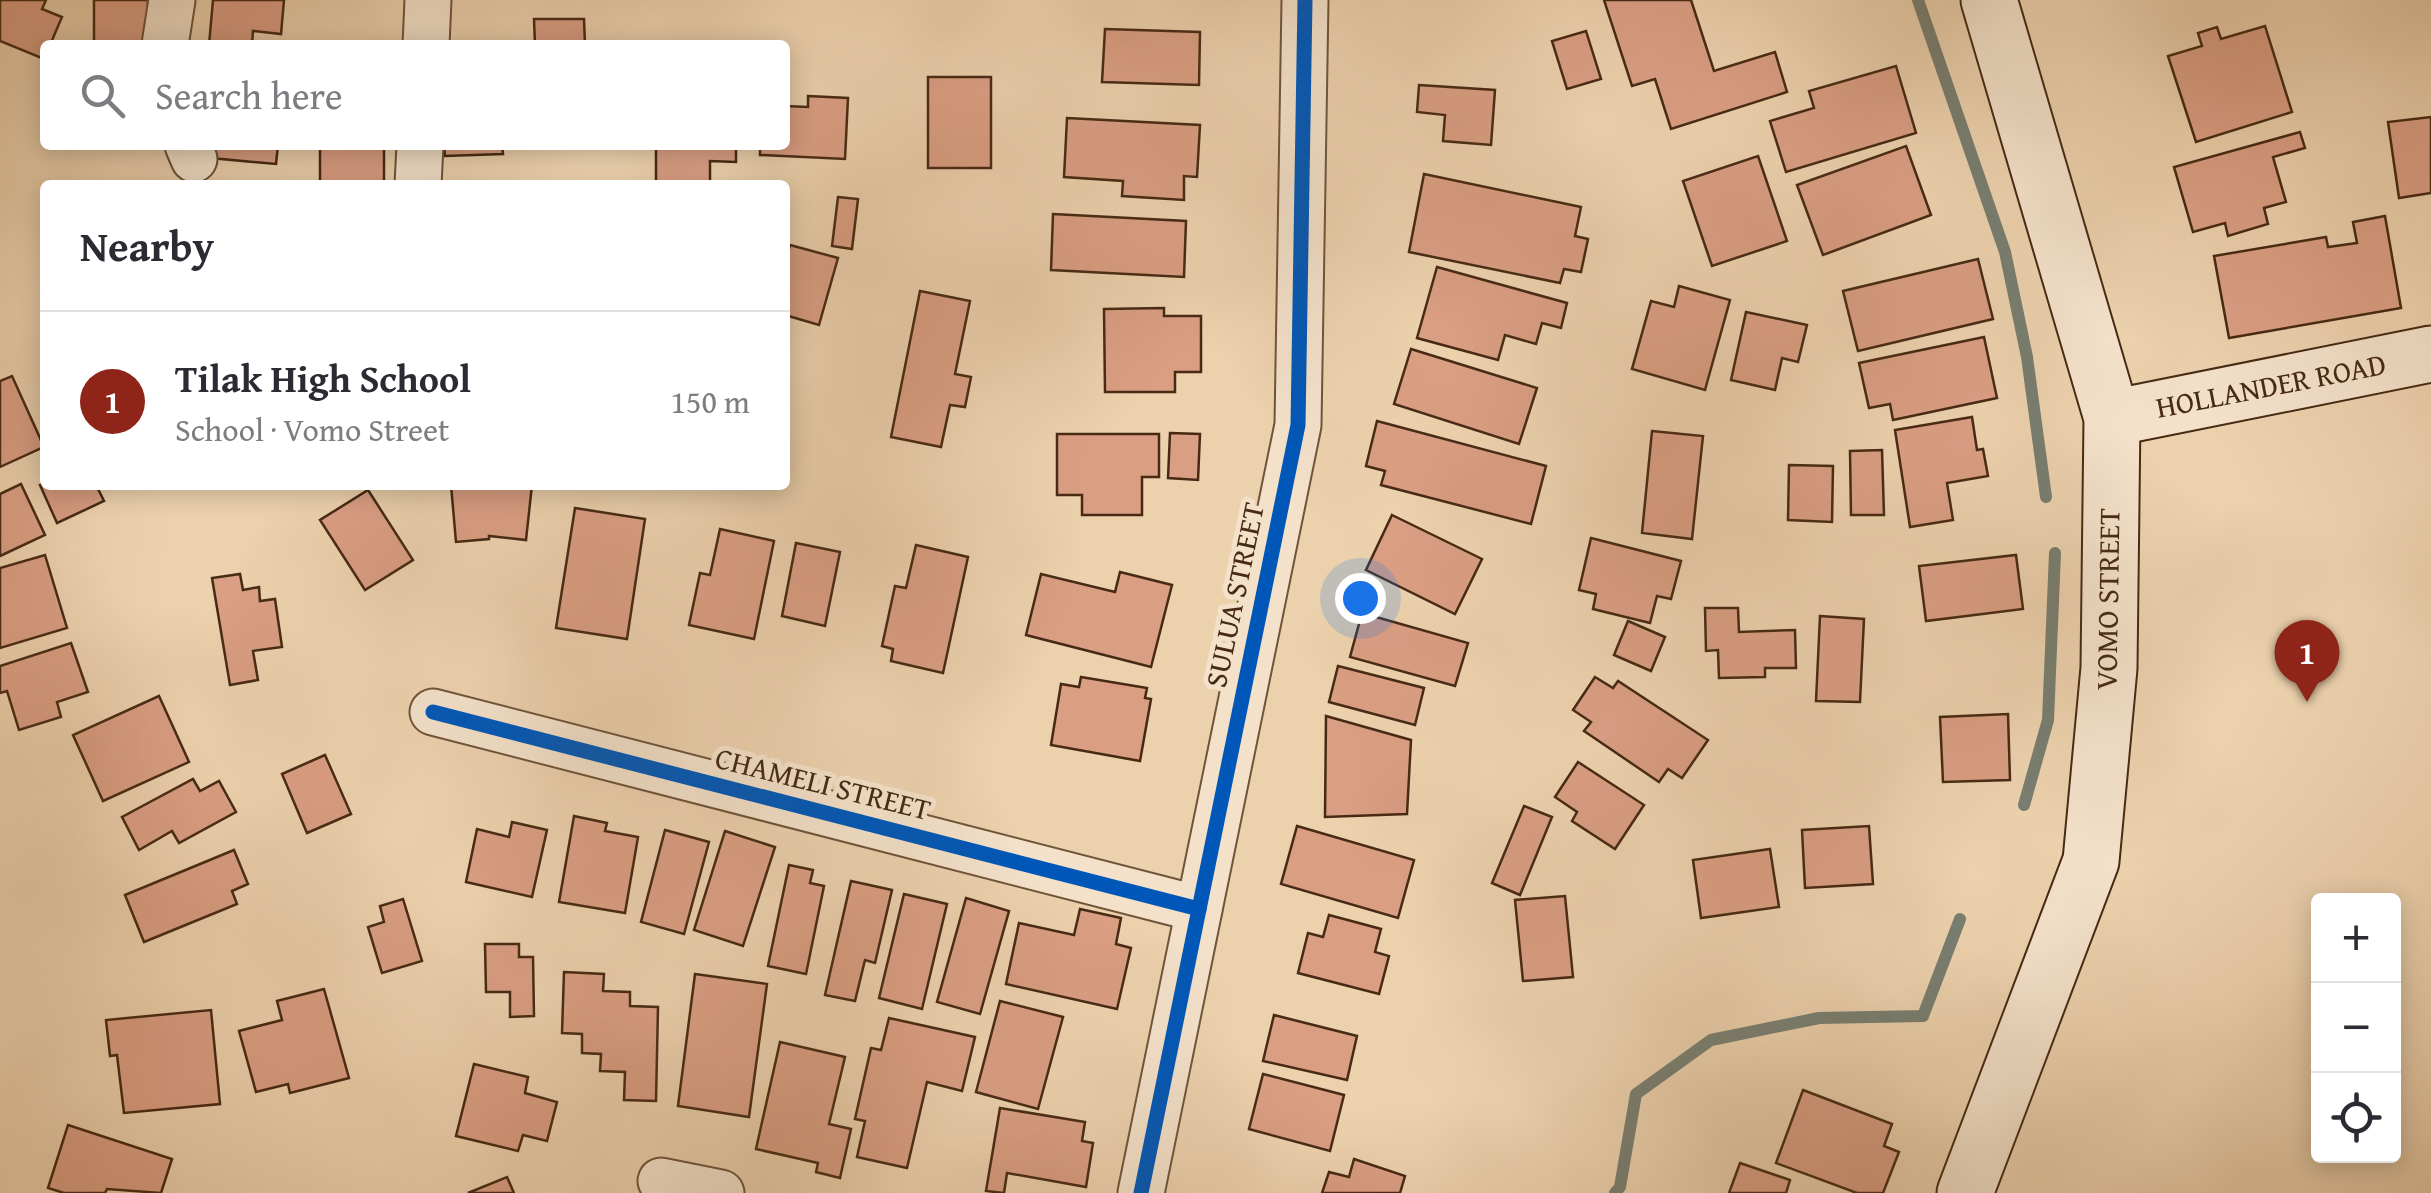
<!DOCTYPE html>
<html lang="en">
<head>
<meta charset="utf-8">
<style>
	:root { --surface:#fff; --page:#f2f2f3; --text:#2b2b33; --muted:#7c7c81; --line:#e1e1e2; --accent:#8f2418 }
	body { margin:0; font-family:"Gentium Book Plus",serif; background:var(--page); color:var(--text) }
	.controls { position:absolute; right:30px; bottom:30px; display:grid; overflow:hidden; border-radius:10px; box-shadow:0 5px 25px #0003 }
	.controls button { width:90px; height:90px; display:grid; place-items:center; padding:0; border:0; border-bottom:2px solid var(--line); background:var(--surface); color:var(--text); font:50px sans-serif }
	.you { position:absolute; left:1360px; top:598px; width:35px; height:35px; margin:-25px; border:8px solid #fff; border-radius:50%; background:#1a73e8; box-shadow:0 0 0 15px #1a73e833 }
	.badge { display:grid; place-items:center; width:65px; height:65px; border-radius:50%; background:var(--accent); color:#fff; font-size:32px; font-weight:700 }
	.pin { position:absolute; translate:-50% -82px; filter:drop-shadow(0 2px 5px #0008) }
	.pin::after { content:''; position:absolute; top:52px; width:35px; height:30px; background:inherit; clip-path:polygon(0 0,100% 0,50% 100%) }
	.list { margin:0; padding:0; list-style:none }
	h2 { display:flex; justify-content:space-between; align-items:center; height:130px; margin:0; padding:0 40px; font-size:42px }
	h2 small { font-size:32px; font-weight:400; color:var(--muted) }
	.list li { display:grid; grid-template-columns:65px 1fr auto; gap:30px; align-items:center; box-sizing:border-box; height:180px; padding:0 40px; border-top:2px solid var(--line) }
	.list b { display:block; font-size:38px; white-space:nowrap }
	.list p { margin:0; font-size:32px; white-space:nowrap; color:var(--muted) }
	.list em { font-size:32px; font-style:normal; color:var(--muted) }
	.icon { flex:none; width:55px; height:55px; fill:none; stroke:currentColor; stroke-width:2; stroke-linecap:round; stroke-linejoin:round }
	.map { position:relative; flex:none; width:2431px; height:1193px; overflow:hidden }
	.search { position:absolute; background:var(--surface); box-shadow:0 5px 25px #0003; left:40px; top:40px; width:750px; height:110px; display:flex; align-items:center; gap:25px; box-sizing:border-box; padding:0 35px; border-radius:10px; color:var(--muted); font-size:38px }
	.panel { position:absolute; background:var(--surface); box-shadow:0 5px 25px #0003; left:40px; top:180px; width:750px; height:310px; border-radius:10px }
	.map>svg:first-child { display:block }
</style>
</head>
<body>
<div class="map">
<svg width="2431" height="1193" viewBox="0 0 2431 1193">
	<rect width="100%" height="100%" fill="#ecd1ad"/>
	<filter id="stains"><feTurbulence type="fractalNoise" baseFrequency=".002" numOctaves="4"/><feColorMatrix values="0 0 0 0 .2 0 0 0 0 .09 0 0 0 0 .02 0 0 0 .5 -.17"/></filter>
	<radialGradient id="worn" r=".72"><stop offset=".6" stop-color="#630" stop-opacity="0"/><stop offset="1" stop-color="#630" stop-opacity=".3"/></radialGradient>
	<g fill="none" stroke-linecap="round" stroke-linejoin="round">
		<g stroke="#787e71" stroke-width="12">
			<polyline points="1918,0 2005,252 2027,357 2046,497"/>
			<polyline points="2024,805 2048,720 2055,553"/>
			<polyline points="1615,1193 1620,1187 1636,1094 1711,1040 1819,1018 1923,1016 1960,919"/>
		</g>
	</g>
	<g fill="#da9e83" stroke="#472a14" stroke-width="2.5">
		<polygon points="0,0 46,0 42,9 62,17 50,45 45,45 44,59 0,41"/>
		<polygon points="94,0 148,0 147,45 94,45"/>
		<polygon points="213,0 284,0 281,34 253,31 252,45 209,45"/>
		<polygon points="1604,0 1691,0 1714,71 1775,52 1787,92 1671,129 1655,79 1632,86"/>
		<polygon points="534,19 584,19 585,45 535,45"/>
		<polygon points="2265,26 2292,112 2196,142 2168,56 2202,46 2198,33 2217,27 2221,39"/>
		<polygon points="1105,29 1200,32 1199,85 1102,82"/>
		<polygon points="1586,31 1601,79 1567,89 1552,41"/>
		<polygon points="1896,66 1916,133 1786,172 1770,121 1814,108 1809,91"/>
		<rect x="928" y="77" width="63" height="91"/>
		<polygon points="1419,85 1495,90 1491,145 1443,141 1445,115 1417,112"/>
		<polygon points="808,96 848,98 845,159 760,155 760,145 785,145 785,106 808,107"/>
		<polygon points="2431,117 2431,193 2399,198 2388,122"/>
		<polygon points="1067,118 1200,125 1197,177 1184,176 1184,200 1122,196 1123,181 1064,177"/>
		<polygon points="2300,132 2305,148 2273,157 2286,202 2264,208 2268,224 2228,236 2225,223 2193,232 2174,167"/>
		<polygon points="212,145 278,145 276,164 211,158"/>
		<rect x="320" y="145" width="64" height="40"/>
		<polygon points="444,145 502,145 503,154 445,156"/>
		<polygon points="656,145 736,145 736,162 710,161 710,182 656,183"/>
		<polygon points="1906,146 1931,215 1823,255 1797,185"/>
		<polygon points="1758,156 1787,241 1712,266 1683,181"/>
		<polygon points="1424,174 1581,207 1575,236 1588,239 1581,272 1564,269 1560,283 1409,252"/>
		<polygon points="838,197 858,199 852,249 832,246"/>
		<polygon points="1053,214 1186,221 1184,277 1051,270"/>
		<polygon points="2385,216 2401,308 2229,338 2214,256 2326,237 2328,247 2357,243 2353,222"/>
		<polygon points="790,245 838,258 819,325 785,315 785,263"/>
		<polygon points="1978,259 1993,319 1858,351 1843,291"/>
		<polygon points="1437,267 1567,303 1561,328 1542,323 1536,344 1505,335 1498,360 1417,338"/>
		<polygon points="1679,286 1730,300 1705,390 1632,369 1651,301 1674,307"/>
		<polygon points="920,291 970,301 955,374 971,377 965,407 950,405 941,447 891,437"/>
		<polygon points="1164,308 1164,316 1201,316 1201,372 1175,372 1175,392 1105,392 1104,309"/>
		<polygon points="1746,312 1807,325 1798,362 1782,358 1775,390 1731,380"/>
		<polygon points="1984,337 1997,398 1893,420 1890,404 1869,408 1859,363"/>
		<polygon points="1411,349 1537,388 1519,444 1394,404"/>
		<polygon points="12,376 44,447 0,467 0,381"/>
		<polygon points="1972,417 1977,450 1983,449 1988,476 1947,483 1953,520 1910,527 1895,430"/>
		<polygon points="1377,421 1546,466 1531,524 1381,485 1385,471 1366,466"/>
		<polygon points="1652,431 1703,436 1692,539 1642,533"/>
		<polygon points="1170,433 1200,434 1198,480 1168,478"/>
		<polygon points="1057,434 1159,434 1159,477 1142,477 1142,515 1082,515 1082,495 1057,495"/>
		<polygon points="1882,450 1884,515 1851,515 1850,451"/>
		<polygon points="1789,465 1833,466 1832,522 1788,520"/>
		<polygon points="45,482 96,485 104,501 57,523 40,485"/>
		<polygon points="21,484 45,535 0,556 0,494"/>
		<polygon points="451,485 532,485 526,540 489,536 489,539 456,542"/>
		<polygon points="368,490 413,560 365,590 320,520"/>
		<polygon points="575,508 645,519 627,639 556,628"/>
		<polygon points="1392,515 1482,559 1455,614 1366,570"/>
		<polygon points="720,529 774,541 754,639 689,625 700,573 710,575"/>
		<polygon points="1591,538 1681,561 1671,599 1657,596 1650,623 1593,609 1596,594 1579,590"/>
		<polygon points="796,543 840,552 825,626 782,616"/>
		<polygon points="916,545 968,557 943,673 891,661 893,649 882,646 895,586 906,588"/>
		<polygon points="45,555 67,628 0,648 0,568"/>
		<polygon points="2016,555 2023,609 1926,621 1919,566"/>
		<polygon points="1120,572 1172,585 1151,667 1026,635 1041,574 1115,592"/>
		<polygon points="240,574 243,590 259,587 260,601 275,599 282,647 253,651 258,680 230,685 212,578"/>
		<polygon points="1705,608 1738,608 1739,632 1795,630 1796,668 1765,668 1765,677 1719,678 1718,650 1706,651"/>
		<polygon points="1362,613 1468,643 1455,686 1350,657"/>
		<polygon points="1820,616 1864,619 1860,702 1816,701"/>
		<polygon points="1628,621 1665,637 1651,671 1614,655"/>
		<polygon points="71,643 88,692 57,702 61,717 19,730 7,691 0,693 0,666"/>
		<polygon points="1338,666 1424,688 1415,725 1329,702"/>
		<polygon points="1081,677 1147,688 1145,698 1151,699 1140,761 1051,745 1061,684 1079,687"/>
		<polygon points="1595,677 1613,688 1618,681 1708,740 1682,778 1668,769 1659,782 1584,731 1591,722 1573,710"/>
		<polygon points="159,696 189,762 103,801 73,735"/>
		<polygon points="2008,714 2010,780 1943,782 1940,717"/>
		<polygon points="1326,716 1411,740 1407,814 1325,817"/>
		<polygon points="325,755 351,814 307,833 282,774"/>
		<polygon points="1578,762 1644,805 1615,849 1572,821 1577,812 1555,797"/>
		<polygon points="193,779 200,791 219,781 236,812 179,843 172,831 139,850 122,817"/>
		<polygon points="1524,806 1552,817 1520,895 1492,883"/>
		<polygon points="574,816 607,823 605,831 638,837 625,913 559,902"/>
		<polygon points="512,822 547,830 532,897 466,882 477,829 509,837"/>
		<polygon points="1297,826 1414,860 1398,918 1281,884"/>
		<polygon points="1869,826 1873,884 1805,888 1802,830"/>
		<polygon points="665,830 709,842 684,934 641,922"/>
		<polygon points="725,831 775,847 743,946 694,930"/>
		<polygon points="1770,849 1779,907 1701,918 1693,860"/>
		<polygon points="234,850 248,884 232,891 237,904 144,942 125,895"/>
		<polygon points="789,865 813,870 810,883 824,886 806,974 768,966"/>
		<polygon points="851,881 892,890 875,963 865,960 855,1001 825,995"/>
		<polygon points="904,894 947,904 922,1009 879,998"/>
		<polygon points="1565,896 1573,977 1523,981 1515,900"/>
		<polygon points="966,898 1009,911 980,1014 937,1002"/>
		<polygon points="403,899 422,961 382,973 368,927 384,922 380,906"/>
		<polygon points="1080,909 1121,918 1116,944 1131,948 1117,1009 1006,984 1019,923 1074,935"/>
		<polygon points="1329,915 1381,929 1375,952 1389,956 1379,994 1298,973 1308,933 1323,937"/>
		<polygon points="485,944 519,944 519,957 533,957 534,1016 510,1017 510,992 486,992"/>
		<polygon points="564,972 604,974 603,991 630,992 630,1006 658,1007 656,1101 624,1100 625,1072 600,1071 601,1054 582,1053 582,1034 562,1033"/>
		<polygon points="695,974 767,984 749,1117 678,1106"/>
		<polygon points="324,989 349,1078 290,1093 288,1084 256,1092 239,1031 282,1020 277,1001"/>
		<polygon points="1000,1001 1063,1017 1038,1109 976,1092"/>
		<polygon points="211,1010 220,1104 124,1113 117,1055 110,1056 106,1020"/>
		<polygon points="1274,1015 1357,1036 1347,1080 1263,1061"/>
		<polygon points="889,1018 975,1037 962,1091 927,1082 907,1168 857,1157 865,1121 855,1119 871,1048 881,1050"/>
		<polygon points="780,1042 845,1057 829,1124 851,1129 840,1178 816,1172 818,1163 756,1149"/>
		<polygon points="474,1064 528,1077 525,1093 557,1102 547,1141 523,1135 518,1151 456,1136"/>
		<polygon points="1263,1074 1344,1095 1330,1151 1249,1129"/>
		<polygon points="1803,1090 1892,1124 1884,1146 1899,1152 1883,1193 1857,1193 1776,1163"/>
		<polygon points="1000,1108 1085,1122 1082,1141 1093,1143 1086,1187 1007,1173 1004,1193 986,1191"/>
		<polygon points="68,1125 172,1159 161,1193 107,1189 105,1193 64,1193 48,1188"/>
		<polygon points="1354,1159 1405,1176 1400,1193 1322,1193 1329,1172 1349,1177"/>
		<polygon points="1740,1163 1790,1180 1786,1193 1729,1193"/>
		<polygon points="507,1177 514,1193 468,1193"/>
	</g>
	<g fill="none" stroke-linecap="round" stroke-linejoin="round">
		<g stroke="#70543a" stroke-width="49">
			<g id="street">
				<polyline points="165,45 172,0"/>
				<polyline points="426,45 428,0"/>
				<polyline points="188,145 194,159"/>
				<polyline points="418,185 420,145"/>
				<polyline points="433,712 1199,909"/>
				<polyline points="661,1181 721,1193"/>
				<polyline points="1141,1193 1298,425 1305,0"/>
			</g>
		</g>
		<g stroke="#472a14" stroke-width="59">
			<g id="secondary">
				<polyline points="2112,418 2431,354"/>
				<polyline points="1965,1193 2091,861 2109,668 2112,418 1989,0"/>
			</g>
		</g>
		<use href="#street" stroke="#f3e1ca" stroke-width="45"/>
		<use href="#secondary" stroke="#f3e1ca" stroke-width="55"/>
		<g stroke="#f3e1ca" stroke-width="21">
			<g id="cycleway">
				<polyline points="433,712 1199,909"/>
				<polyline points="1141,1193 1298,425 1305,0"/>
			</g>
		</g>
		<use href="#cycleway" stroke="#0057b8" stroke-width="15"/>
	</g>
	<g text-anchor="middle" stroke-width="10" stroke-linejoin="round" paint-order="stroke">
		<g font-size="30" fill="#472a14" stroke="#f3e1ca">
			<text transform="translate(2271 386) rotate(-11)" y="10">HOLLANDER ROAD</text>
			<text transform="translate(1235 595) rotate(-78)" y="10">SULUA STREET</text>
			<text transform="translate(2108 599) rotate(-89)" y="10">VOMO STREET</text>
			<text transform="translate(823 784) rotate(14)" y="10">CHAMELI STREET</text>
		</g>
	</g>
	<rect width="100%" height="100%" filter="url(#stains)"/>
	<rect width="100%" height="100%" fill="url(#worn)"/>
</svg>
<div class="controls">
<button>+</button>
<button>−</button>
<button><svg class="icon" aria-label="locate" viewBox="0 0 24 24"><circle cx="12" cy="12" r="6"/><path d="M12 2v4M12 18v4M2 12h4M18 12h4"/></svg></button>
</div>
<div class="you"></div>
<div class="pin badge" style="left:2307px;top:702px">1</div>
<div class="search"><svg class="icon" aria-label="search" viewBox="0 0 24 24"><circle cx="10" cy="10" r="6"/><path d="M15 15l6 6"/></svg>Search here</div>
<section class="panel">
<h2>Nearby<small></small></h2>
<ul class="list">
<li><span class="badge">1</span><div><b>Tilak High School</b><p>School · Vomo Street</p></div><em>150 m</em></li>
</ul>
</section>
</div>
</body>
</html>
